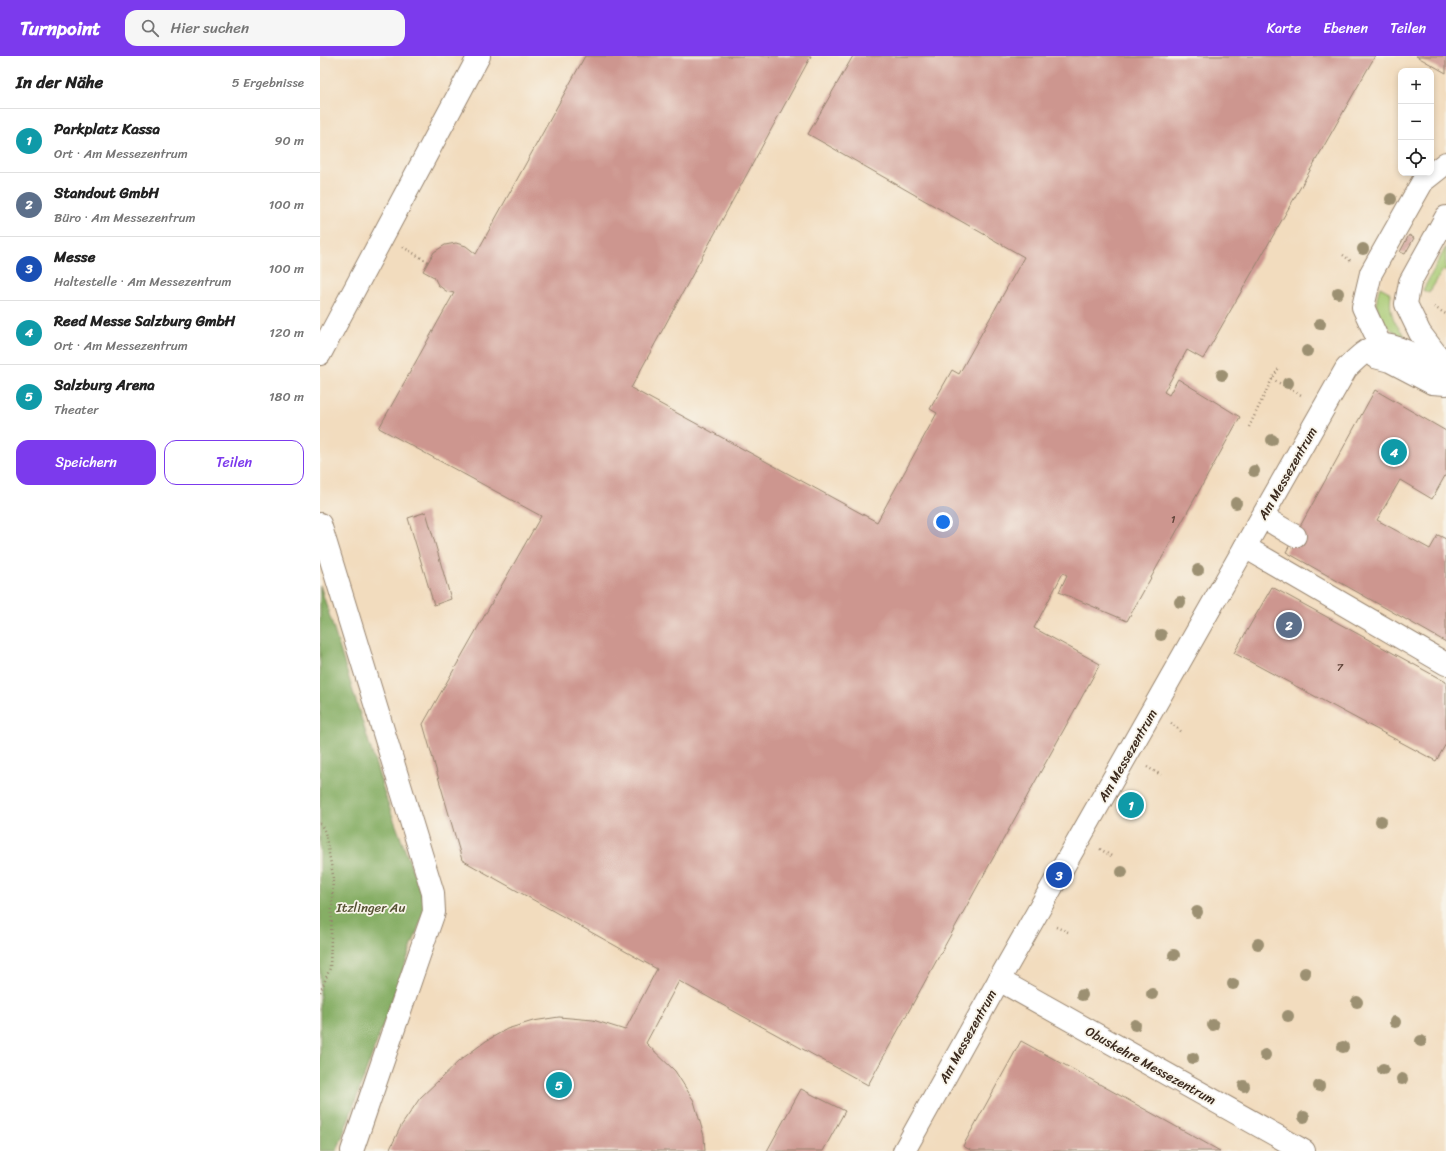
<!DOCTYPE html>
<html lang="de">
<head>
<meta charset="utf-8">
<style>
	:root { --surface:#fff; --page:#f6f6f6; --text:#222; --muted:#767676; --line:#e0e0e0; --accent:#7c3aed }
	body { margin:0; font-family:Sriracha,sans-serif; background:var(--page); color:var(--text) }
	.controls { position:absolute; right:12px; top:12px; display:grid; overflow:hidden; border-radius:8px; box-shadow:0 2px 6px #0003 }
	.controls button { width:36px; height:36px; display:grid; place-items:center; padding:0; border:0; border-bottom:1px solid var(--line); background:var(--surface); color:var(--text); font:20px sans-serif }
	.you { position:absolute; left:623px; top:466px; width:14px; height:14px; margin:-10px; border:3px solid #fff; border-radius:50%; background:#1a73e8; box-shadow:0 0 0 6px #1a73e833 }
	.badge { display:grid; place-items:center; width:26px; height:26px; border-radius:50%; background:var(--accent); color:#fff; font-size:13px; font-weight:700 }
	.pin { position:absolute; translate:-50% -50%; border:2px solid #fff; box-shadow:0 1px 4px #0006 }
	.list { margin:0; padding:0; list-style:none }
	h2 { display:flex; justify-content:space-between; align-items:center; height:52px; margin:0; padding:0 16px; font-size:17px }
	h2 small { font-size:13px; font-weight:400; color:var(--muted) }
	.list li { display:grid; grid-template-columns:26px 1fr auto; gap:12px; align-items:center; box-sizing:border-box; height:64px; padding:0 16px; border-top:1px solid var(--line) }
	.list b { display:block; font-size:15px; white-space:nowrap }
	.list p { margin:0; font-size:13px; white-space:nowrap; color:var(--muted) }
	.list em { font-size:13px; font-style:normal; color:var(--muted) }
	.actions { display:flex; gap:8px; padding:12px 16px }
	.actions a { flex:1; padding:9px 0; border:1px solid var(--accent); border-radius:12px; text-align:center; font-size:14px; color:var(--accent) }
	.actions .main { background:var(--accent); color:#fff }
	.icon { flex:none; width:22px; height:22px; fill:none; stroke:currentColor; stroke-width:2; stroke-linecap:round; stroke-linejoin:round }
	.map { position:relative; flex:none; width:1126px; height:1095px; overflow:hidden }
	header { display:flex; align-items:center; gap:24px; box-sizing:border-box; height:56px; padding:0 20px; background:var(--accent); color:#fff }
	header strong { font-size:19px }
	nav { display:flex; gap:22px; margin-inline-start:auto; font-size:14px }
	.search { width:280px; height:36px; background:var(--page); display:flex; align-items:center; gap:10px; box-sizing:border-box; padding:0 14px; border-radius:12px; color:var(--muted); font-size:15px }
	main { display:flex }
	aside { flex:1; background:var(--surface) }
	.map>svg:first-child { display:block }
</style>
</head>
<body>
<header>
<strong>Turnpoint</strong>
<div class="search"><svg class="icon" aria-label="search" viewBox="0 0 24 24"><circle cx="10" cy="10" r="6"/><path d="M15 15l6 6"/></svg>Hier suchen</div>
<nav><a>Karte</a><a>Ebenen</a><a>Teilen</a></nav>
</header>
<main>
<aside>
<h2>In der Nähe<small>5 Ergebnisse</small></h2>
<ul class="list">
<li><span class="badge" style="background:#0f9aa8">1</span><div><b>Parkplatz Kassa</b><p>Ort · Am Messezentrum</p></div><em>90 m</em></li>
<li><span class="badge" style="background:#5c6f8a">2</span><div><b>Standout GmbH</b><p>Büro · Am Messezentrum</p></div><em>100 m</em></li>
<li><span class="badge" style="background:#1a4fb4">3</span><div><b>Messe</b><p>Haltestelle · Am Messezentrum</p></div><em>100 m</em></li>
<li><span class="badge" style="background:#0f9aa8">4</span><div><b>Reed Messe Salzburg GmbH</b><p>Ort · Am Messezentrum</p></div><em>120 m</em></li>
<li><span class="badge" style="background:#0f9aa8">5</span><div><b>Salzburg Arena</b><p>Theater</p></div><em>180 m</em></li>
</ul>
<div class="actions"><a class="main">Speichern</a><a>Teilen</a></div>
</aside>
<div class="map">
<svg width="1126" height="1095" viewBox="0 0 1126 1095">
	<rect width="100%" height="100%" fill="#f7f3e8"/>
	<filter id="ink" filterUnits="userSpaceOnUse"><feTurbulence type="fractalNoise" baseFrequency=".025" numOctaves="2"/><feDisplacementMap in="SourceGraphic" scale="8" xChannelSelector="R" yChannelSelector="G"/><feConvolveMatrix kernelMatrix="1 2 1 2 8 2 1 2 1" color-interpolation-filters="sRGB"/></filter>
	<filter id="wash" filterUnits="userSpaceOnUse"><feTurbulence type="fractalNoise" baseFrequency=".012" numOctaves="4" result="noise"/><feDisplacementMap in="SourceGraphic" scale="16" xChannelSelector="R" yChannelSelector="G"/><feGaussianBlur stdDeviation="0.9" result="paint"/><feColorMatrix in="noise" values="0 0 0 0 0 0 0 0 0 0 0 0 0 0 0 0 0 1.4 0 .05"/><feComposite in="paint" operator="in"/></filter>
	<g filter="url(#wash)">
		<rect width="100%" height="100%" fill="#f2dcbe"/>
		<g fill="#a8ca73" stroke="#727a48">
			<polygon points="1126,191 1126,215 1123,214 1109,237 1103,234"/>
			<path d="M1060,231L1071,237C1068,260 1076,271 1092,287C1069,274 1049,260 1060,231Z"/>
		</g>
		<polygon fill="#86ae65" stroke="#606c42" points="0,529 67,745 106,851 17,1095 0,1095"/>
		<g id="blocks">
			<g fill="#cd968f">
				<polygon points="265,0 491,0 311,332 557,466 617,357 610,353 632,314 639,318 704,201 488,78 533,0 1055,0 883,303 867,294 844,336 849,339 858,323 920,361 807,565 739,536 747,519 743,517 714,572 780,608 548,1029 359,925 326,987 355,1015 374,1045 384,1080 385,1095 69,1095 81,1070 100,1042 139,1005 166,985 187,973 213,965 239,961 273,964 305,974 337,913 142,804 103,668 221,460 59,372 134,237 126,235 118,229 114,221 103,215 114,196 125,189 136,187 146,190 156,198"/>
				<polygon points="1096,0 1126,0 1126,17"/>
				<polygon points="1089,179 1094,182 1085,198 1080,196"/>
				<polygon points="1055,334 1126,375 1126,418 1112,443 1080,424 1057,464 1110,493 1118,479 1126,483 1126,586 966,496"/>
				<polygon points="106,456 131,543 114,549 88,462"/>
				<polygon points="952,531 1126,626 1126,688 1116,705 914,597"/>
				<polygon points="811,740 820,744 811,758 803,754"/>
				<polygon points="701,985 754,1014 900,1095 652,1095 643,1090"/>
				<polygon points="481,1033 525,1055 503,1095 447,1095"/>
			</g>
		</g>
	</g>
	<g filter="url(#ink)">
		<use href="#blocks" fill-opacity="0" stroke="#96836e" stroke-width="1"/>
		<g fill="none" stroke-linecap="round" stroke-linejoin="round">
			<g stroke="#96836e" stroke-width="24">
				<g id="minor">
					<polyline points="1126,161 1090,226 1086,248 1100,277 1116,298 1126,307"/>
					<polyline points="1060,288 1043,251 1051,217 1103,125 1126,107"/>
					<polyline points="0,298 159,0"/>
					<polyline points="1055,301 1070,305 1112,327 1126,328"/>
					<polyline points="943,461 975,480"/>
					<polyline points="0,468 113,837 114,856 107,876 32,1095"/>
					<polyline points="925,491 1126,608"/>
					<polyline points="679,924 984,1095"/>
					<path d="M584,1095L679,924L1026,313C1035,304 1048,290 1061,289C1078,287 1110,308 1126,316"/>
				</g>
			</g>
			<g stroke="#96836e" stroke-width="2.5" stroke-dasharray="1 3" stroke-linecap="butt">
				<polyline points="83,191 108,206"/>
				<polyline points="1023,199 1031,205"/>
				<polyline points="1114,251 1126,258"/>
				<polyline points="952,323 981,339"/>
				<polyline points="929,371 952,323 959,312"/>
				<polyline points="851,667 863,677"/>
				<polyline points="827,711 841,719"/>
				<polyline points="0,767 5,776 13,819 10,912 0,937"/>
				<polyline points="780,793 793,801"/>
				<polyline points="736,871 748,876"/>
			</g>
			<use href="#minor" stroke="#fff" stroke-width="22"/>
		</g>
		<g fill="#9c9072">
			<circle cx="1071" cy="143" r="6"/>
			<circle cx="1043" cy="193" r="6"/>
			<circle cx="1018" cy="237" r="6"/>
			<circle cx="1000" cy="268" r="6"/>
			<circle cx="987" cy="295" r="6"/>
			<circle cx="902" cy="319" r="6"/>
			<circle cx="968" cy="327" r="6"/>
			<circle cx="952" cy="384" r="6"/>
			<circle cx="934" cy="415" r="6"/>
			<circle cx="916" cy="447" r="6"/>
			<circle cx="878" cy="514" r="6"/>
			<circle cx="860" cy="546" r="6"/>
			<circle cx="841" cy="579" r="6"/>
			<circle cx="1061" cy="765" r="6"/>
			<circle cx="802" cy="816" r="6"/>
			<circle cx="877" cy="856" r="6"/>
			<circle cx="938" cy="888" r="6"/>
			<circle cx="854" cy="899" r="6"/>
			<circle cx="985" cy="917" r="6"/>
			<circle cx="913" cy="928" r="6"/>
			<circle cx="832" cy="938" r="6"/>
			<circle cx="762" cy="939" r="6"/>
			<circle cx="1037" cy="946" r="6"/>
			<circle cx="968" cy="960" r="6"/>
			<circle cx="1075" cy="966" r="6"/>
			<circle cx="815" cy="969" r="6"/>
			<circle cx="893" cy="969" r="6"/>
			<circle cx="1101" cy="985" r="6"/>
			<circle cx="1023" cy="991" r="6"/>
			<circle cx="945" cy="999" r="6"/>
			<circle cx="873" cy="1002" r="6"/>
			<circle cx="1063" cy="1013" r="6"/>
			<circle cx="1082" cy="1023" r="6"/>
			<circle cx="924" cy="1030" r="6"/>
			<circle cx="999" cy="1030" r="6"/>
			<circle cx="984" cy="1061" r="6"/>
		</g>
	</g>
	<g text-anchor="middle" stroke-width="3.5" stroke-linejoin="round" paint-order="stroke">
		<g font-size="11" fill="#60453a">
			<text x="853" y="467">1</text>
			<text x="1020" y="615">7</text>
		</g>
		<g font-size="13" fill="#3b2a1e" stroke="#f7f3e8">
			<text transform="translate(967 417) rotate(-60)" y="5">Am Messezentrum</text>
			<text transform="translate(807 699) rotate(-60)" y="5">Am Messezentrum</text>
			<text transform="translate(647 980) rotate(-61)" y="5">Am Messezentrum</text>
			<text transform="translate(831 1009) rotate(29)" y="5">Obuskehre Messezentrum</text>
		</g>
		<g font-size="13" fill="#565233" stroke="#f7f3e8">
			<text x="51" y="856">Itzlinger Au</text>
		</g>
	</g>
</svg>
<div class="controls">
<button>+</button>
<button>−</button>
<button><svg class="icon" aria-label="locate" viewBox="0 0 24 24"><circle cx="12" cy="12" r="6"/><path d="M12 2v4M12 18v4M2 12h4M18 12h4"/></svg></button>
</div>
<div class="you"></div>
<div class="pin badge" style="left:811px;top:749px;background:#0f9aa8">1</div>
<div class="pin badge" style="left:969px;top:569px;background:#5c6f8a">2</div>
<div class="pin badge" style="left:739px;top:819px;background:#1a4fb4">3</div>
<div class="pin badge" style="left:1074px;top:396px;background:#0f9aa8">4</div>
<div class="pin badge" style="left:239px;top:1029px;background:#0f9aa8">5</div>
</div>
</main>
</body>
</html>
